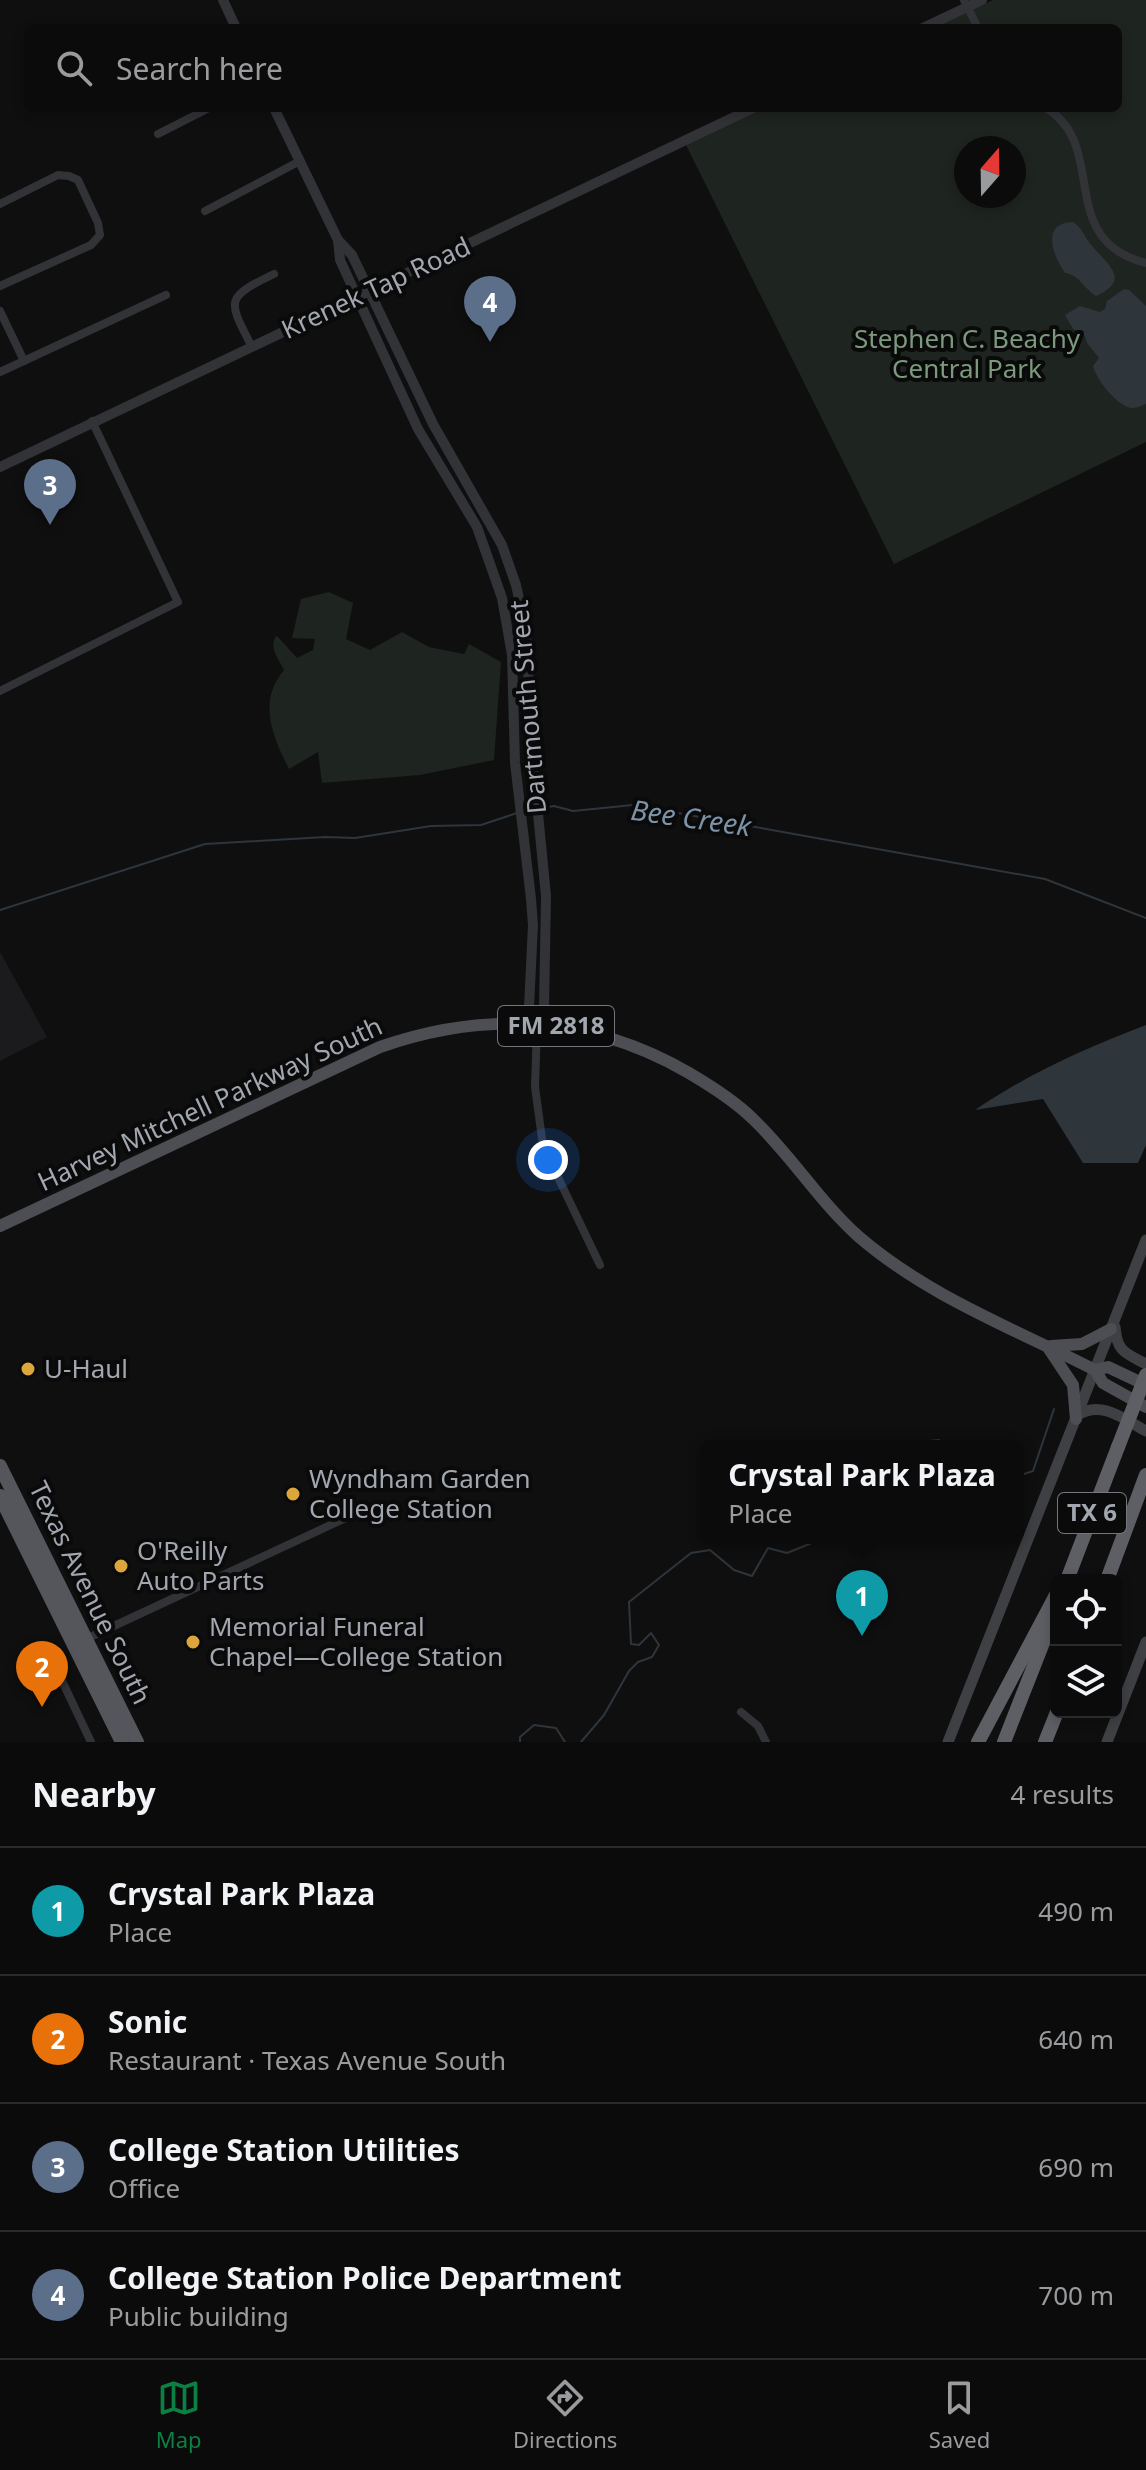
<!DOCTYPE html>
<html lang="en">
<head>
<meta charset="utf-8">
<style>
	:root { --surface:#0b0b0c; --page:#141415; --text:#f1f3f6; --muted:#9a9b9d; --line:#2b2b2d; --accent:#0b8043 }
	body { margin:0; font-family:"Noto Sans",sans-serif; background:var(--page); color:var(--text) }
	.controls { position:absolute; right:24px; bottom:24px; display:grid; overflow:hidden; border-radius:12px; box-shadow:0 4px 12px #0003 }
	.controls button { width:72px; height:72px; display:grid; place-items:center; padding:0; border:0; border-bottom:2px solid var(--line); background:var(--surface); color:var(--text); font:40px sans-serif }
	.compass { position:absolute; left:954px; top:136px; width:72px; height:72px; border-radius:50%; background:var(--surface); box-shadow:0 4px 12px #0003; rotate:20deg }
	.you { position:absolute; left:548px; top:1160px; width:28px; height:28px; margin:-20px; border:6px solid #fff; border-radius:50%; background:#1a73e8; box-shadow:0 0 0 12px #1a73e833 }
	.badge { display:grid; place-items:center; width:52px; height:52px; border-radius:50%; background:var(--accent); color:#fff; font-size:26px; font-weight:700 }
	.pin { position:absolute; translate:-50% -66px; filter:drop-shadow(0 2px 4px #0008) }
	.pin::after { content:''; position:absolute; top:42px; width:28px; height:24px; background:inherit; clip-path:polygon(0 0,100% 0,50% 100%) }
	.popup { position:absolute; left:700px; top:1440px; width:324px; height:104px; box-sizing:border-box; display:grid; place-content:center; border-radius:12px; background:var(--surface); filter:drop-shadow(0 2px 6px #0005); font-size:26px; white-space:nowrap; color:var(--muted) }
	.popup b { font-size:30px; color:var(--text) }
	.popup::after { content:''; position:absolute; left:50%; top:100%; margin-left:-16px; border:16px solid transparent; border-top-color:var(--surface) }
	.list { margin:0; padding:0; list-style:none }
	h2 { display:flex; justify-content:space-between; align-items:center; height:104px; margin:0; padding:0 32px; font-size:34px }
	h2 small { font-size:26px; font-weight:400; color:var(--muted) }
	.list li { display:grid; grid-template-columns:52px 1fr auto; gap:24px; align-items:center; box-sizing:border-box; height:128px; padding:0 32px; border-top:2px solid var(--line) }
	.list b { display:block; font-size:30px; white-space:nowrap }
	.list p { margin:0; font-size:26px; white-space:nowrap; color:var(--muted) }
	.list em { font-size:26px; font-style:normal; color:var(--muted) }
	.icon { flex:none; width:44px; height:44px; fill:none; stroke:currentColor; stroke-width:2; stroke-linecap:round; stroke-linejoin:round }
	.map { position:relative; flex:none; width:1146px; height:1742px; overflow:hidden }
	.search { position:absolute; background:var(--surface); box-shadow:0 4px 12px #0003; left:24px; right:24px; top:24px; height:88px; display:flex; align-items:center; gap:20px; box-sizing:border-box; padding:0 28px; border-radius:12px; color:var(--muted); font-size:30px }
	.sheet { height:616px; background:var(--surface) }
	nav { display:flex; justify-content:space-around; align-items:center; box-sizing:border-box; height:112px; border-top:2px solid var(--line); background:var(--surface); font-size:22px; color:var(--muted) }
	nav a { display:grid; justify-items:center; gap:4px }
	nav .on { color:var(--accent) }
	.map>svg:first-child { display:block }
</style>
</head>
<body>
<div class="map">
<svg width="1146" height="1742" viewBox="0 0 1146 1742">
	<rect width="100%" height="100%" fill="#0f0f10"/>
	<polygon fill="#1b1b1d" points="0,952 47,1037 0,1061"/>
	<g fill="#1e241f" fill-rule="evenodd">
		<path d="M993,0H1146V442L894,564L684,141L757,108H1118V28H932ZM966,148H1014V196H966Z"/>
		<path d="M329,592L353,603L346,639L370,650L402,632L429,647L464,654L469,644L501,662L494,760L420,775L322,783L318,752L289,769C273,737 257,702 284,670C278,658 269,648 276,636L279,638L297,658L313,650L315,639L292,638L301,599Z"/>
	</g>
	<g fill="#2e353b">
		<path d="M1073,222C1083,228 1085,239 1093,247C1109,266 1131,280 1096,296C1084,289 1080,275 1065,273C1053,256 1040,223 1073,222Z"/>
		<path d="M1124,289L1129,290L1146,306V404C1142,405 1138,408 1133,408C1118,408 1096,379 1093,366L1099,358L1087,343L1085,336L1073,329L1065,315L1080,306L1100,312L1105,309L1107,301Z"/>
		<path d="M1146,1025V1145L1138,1163H1083L1043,1099L975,1110C1031,1072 1084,1049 1146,1025Z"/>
	</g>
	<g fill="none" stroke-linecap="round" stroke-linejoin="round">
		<g stroke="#2e353b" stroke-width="2">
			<polyline points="543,808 554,806 573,811 633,805 1045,879 1146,918"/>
			<polyline points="0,910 205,844 325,837 355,838 431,826 481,825 517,813"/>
			<polyline points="882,1446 939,1440 945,1446"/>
			<polyline points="1018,1476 1033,1471 1054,1409"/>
			<polyline points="520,1742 520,1737 534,1725 556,1728 565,1742"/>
			<polyline points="581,1742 604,1715 629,1671 638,1662 652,1657 659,1645 651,1633 639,1645 631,1644 629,1602 691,1553 710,1550 734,1570 752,1576 768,1548 787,1553 824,1538"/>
		</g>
		<g stroke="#323337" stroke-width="8">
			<polyline points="964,0 978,28"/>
			<path d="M1046,108C1110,146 1054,240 1146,263"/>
			<polyline points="158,134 209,108"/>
			<polyline points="0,204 58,175 69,176 78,180 98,223 100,235 91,245 0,286"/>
			<polyline points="205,211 300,161"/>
			<polyline points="0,311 24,361"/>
			<path d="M252,347C228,300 224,298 274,274"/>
			<polyline points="0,372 166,295"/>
			<polyline points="0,691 178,602 92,421"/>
			<polyline points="537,1025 535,1087 543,1146 600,1265"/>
			<polyline points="86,1639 352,1515"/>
			<path d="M27,1665C38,1658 43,1657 54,1664L91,1742"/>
			<polyline points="741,1712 758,1726 766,1742"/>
		</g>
		<g stroke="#323337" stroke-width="10">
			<polyline points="223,0 236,28"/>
			<polyline points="923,28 982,0"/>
			<polyline points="274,108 338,240 352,255 433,424 502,545 516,585 526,631 533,762 546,896 544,1008 537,1025"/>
			<polyline points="338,240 340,260 418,429 477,527 502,598 512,655 515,763 531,899 533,925 529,1007 537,1025"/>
			<polyline points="0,467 753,108"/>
		</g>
		<g stroke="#3f4044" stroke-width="11">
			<path d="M1115,1327C1117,1352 1125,1353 1146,1364"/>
			<path d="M1078,1415C1101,1400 1124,1419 1146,1431"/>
			<polyline points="948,1742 1146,1240"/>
			<polyline points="1107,1742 1146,1642"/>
		</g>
		<g stroke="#4d4e53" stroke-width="12">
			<path d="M0,1226L380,1047C486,1010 591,1016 689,1073C711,1086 735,1101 753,1119C791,1155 819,1201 858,1236C927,1296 1015,1329 1095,1370L1103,1383L1146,1407"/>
			<polyline points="1051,1346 1082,1344 1111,1329"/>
			<polyline points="1049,1349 1073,1385 1076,1419"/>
			<polyline points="1095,1370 1108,1367 1146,1385"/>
		</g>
		<g stroke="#55565c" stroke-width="14">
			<polyline points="0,1466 137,1742"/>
			<polyline points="0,1496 122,1742"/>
		</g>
		<g stroke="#5d5f65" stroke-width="14">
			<polyline points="1067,1580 1118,1447"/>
			<polyline points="1107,1580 1146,1475"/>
			<polyline points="978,1742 1056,1595"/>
			<polyline points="1004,1742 1052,1620"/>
			<polyline points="1045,1742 1057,1712"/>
		</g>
		<polyline stroke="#5d5f65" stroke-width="14" points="1118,1447 1146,1375"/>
	</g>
	<g fill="#dba63c" stroke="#0a0a0b" stroke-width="3">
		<circle cx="28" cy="1369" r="8"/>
		<circle cx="293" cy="1494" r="8"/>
		<circle cx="121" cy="1566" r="8"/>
		<circle cx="193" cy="1642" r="8"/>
	</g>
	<g text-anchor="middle" stroke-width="8" stroke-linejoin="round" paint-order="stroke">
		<g fill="#0a0a0b" stroke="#74777e" stroke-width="2">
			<rect x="498" y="1006" width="116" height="40" rx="6"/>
			<rect x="1058" y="1493" width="68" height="40" rx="6"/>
		</g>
		<g font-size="24" font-weight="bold" fill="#a2a6af">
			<text x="556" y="1034">FM 2818</text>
			<text x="1092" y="1521">TX 6</text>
		</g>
		<g font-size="26" fill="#a2a6af" stroke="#0a0a0b">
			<text transform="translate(376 288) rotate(-25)" y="9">Krenek Tap Road</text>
			<text transform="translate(528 707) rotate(-95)" y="9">Dartmouth Street</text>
			<text transform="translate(210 1104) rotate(-25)" y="9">Harvey Mitchell Parkway South</text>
			<text transform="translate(90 1593) rotate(64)" y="9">Texas Avenue South</text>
		</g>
		<g font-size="26" fill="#7b997c" stroke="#0a0a0b">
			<text x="967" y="348">Stephen C. Beachy<tspan x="967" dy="30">Central Park</tspan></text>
		</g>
		<g font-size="26" fill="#a2a6af" stroke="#0a0a0b" text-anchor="start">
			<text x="44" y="1378">U-Haul</text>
			<text x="309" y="1488">Wyndham Garden<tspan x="309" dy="30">College Station</tspan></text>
			<text x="137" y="1560">O'Reilly<tspan x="137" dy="30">Auto Parts</tspan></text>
			<text x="209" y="1636">Memorial Funeral<tspan x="209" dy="30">Chapel—College Station</tspan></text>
		</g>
		<g font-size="28" font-style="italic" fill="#7c93a7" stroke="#0a0a0b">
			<text transform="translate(691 818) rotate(8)" y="10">Bee Creek</text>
		</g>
	</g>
</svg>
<div class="controls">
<button><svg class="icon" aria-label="locate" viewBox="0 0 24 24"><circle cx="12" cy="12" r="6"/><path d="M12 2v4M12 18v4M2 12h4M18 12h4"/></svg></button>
<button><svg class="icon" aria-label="layers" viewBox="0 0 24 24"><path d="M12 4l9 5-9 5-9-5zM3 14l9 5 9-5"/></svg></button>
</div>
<svg class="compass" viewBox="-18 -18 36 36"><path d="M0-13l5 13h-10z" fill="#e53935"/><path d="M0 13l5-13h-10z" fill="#9a9b9d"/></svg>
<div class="you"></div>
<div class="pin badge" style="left:862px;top:1636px;background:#0f9aa8">1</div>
<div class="popup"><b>Crystal Park Plaza</b>Place</div>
<div class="pin badge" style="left:42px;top:1707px;background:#e8710a">2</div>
<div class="pin badge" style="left:50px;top:525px;background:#5c6f8a">3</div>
<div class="pin badge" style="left:490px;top:342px;background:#5c6f8a">4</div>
<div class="search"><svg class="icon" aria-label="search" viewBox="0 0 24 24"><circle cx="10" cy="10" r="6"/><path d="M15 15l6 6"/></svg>Search here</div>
</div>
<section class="sheet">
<h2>Nearby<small>4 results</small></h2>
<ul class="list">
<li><span class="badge" style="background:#0f9aa8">1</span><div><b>Crystal Park Plaza</b><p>Place</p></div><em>490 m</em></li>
<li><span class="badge" style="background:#e8710a">2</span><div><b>Sonic</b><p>Restaurant · Texas Avenue South</p></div><em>640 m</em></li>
<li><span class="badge" style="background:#5c6f8a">3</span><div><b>College Station Utilities</b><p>Office</p></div><em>690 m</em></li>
<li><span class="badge" style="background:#5c6f8a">4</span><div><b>College Station Police Department</b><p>Public building</p></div><em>700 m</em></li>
</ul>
</section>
<nav>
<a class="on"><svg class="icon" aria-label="map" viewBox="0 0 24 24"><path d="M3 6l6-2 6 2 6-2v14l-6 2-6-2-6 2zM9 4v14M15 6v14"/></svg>Map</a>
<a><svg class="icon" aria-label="directions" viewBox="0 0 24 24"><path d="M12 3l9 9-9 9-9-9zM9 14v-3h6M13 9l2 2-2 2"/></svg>Directions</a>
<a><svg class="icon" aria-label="saved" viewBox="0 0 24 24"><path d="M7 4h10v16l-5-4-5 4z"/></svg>Saved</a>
</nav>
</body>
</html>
